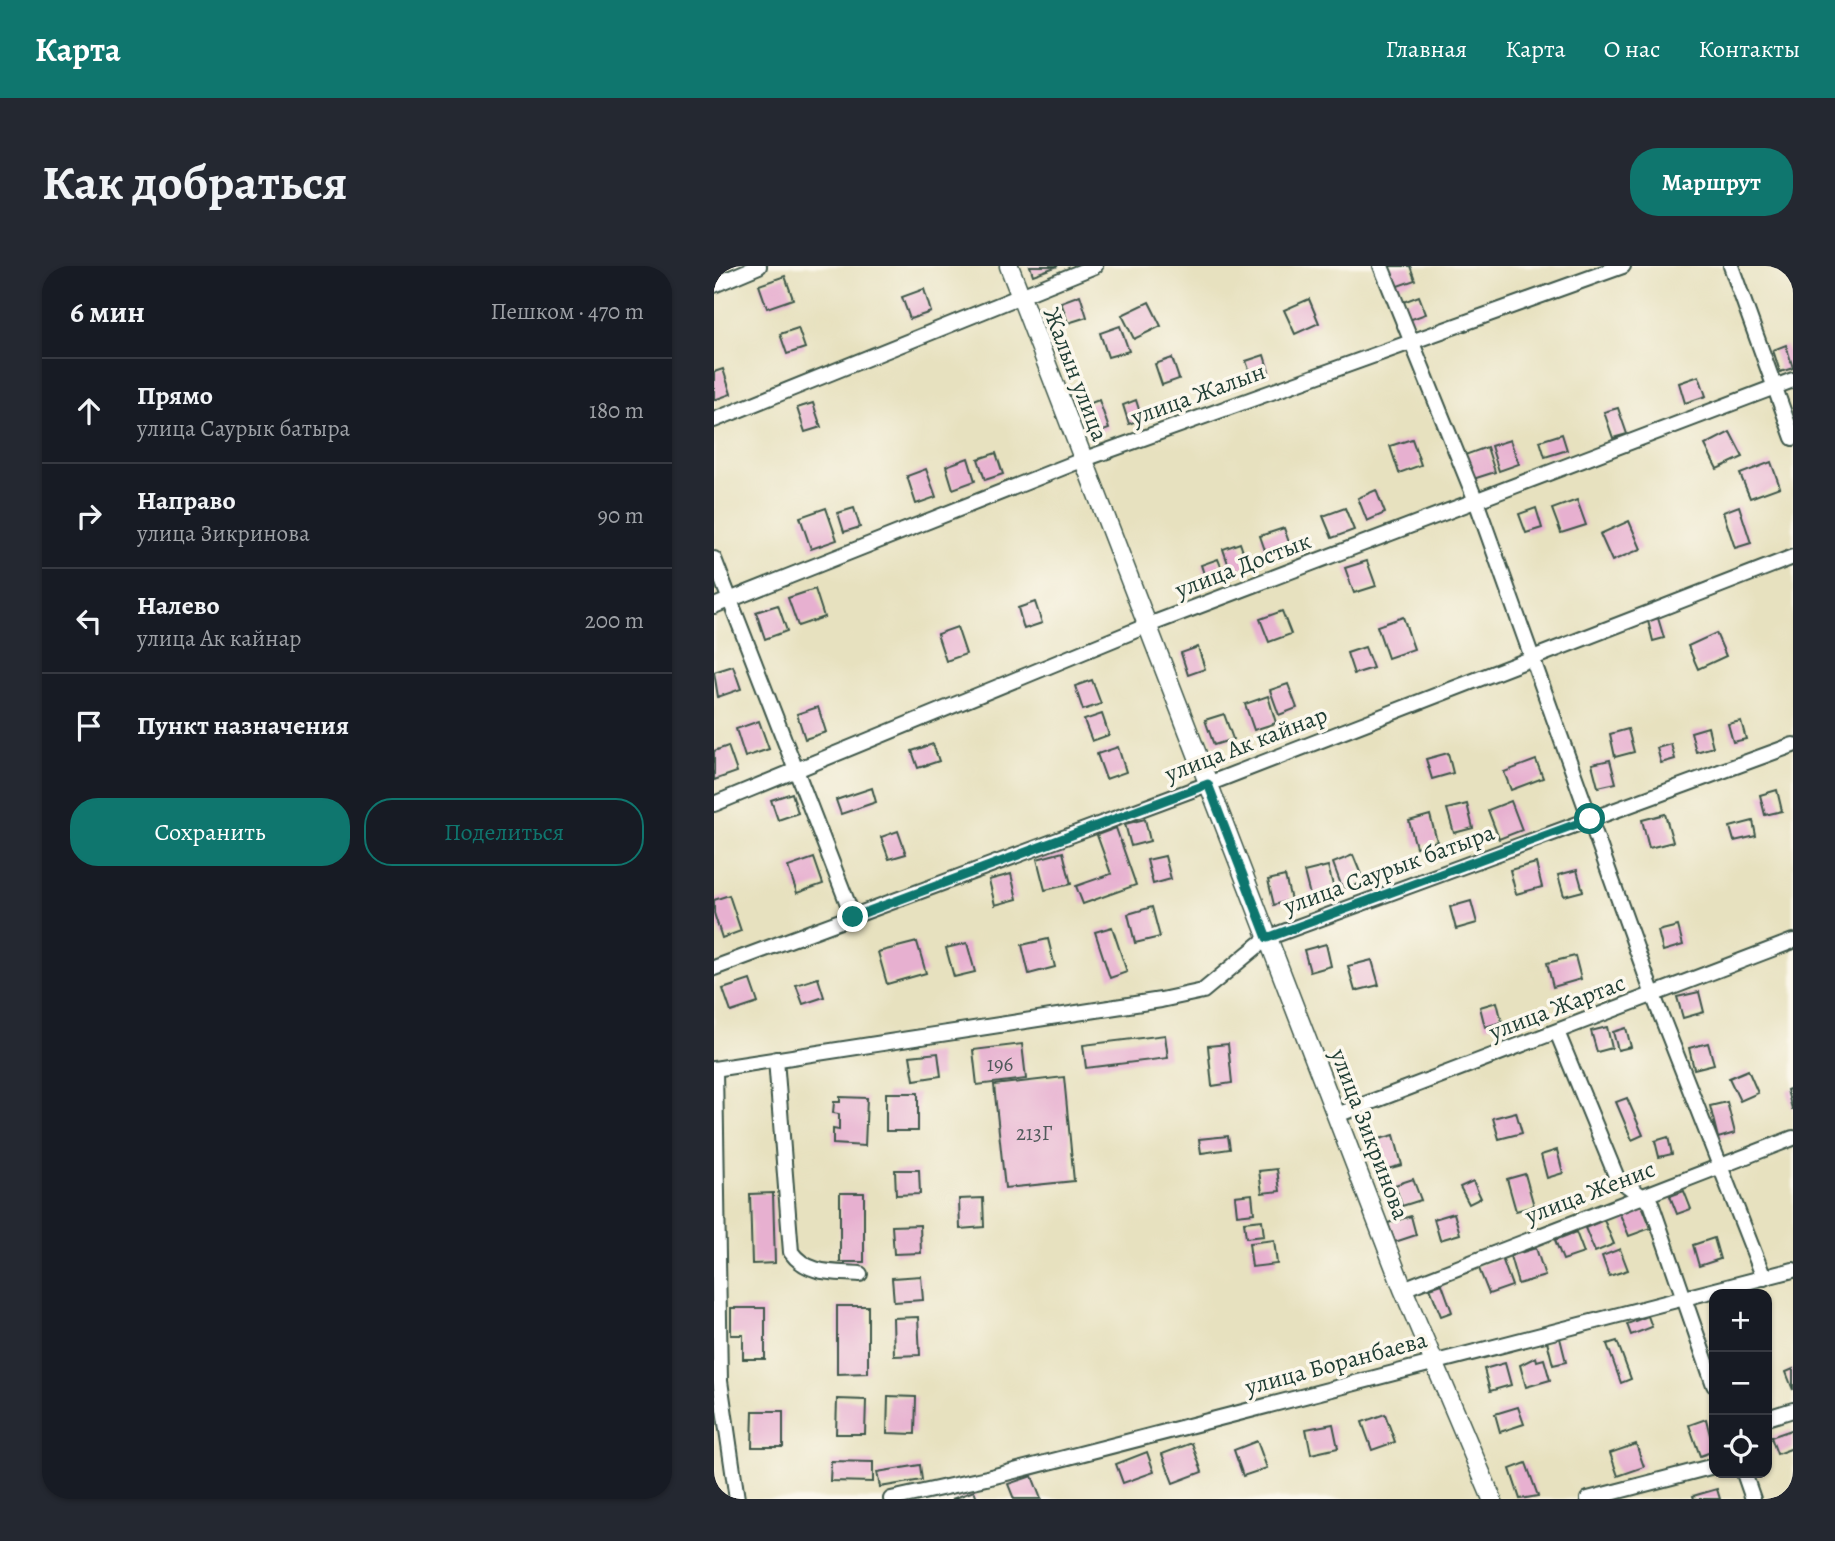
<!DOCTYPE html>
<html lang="ru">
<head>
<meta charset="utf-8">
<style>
	:root { --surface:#171b24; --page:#242831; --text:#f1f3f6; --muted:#9ea1a6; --line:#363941; --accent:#0f766e }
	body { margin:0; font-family:Alegreya,serif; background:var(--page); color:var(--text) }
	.controls { position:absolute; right:21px; bottom:21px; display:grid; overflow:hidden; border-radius:14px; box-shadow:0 2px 5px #0004 }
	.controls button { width:63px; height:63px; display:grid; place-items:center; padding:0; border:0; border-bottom:2px solid var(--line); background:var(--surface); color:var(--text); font:35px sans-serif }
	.stop { position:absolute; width:21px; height:21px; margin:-16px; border:5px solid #0f766e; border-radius:50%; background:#fff }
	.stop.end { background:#0f766e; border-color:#fff; box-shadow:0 2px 7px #0008 }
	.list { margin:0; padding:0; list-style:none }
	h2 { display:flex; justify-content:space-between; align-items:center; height:91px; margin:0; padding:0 28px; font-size:30px }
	h2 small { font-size:23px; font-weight:400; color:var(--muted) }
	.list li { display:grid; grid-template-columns:46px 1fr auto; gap:21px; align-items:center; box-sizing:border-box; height:105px; padding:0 28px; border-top:2px solid var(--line) }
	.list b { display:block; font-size:26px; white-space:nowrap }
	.list p { margin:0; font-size:23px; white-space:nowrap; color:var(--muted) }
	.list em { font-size:23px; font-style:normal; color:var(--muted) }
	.actions { display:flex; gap:14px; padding:21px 28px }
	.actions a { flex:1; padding:16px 0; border:2px solid var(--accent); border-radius:28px; text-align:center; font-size:24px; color:var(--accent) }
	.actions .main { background:var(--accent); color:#fff }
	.icon { flex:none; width:38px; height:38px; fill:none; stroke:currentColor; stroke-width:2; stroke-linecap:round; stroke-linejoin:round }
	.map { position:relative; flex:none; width:1079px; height:1233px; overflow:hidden; border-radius:28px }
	header { display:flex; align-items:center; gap:42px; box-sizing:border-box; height:98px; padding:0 35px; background:var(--accent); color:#fff }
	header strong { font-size:33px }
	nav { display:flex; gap:38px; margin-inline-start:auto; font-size:24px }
	.intro { display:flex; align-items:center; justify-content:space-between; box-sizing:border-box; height:168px; padding:0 42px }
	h1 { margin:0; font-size:49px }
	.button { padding:18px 32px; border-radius:28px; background:var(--accent); color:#fff; font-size:24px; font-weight:700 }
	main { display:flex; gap:42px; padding:0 42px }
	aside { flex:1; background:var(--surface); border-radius:28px; box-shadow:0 2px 5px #0004 }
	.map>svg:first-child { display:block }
</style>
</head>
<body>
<header>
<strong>Карта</strong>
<nav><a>Главная</a><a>Карта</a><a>О нас</a><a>Контакты</a></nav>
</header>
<div class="intro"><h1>Как добраться</h1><a class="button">Маршрут</a></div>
<main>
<aside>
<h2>6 мин<small>Пешком · 470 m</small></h2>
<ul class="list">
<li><svg class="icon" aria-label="ahead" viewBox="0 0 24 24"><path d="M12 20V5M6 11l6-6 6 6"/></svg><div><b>Прямо</b><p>улица Саурык батыра</p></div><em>180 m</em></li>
<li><svg class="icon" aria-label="right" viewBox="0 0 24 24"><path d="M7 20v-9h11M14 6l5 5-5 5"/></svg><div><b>Направо</b><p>улица Зикринова</p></div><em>90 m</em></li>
<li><svg class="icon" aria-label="left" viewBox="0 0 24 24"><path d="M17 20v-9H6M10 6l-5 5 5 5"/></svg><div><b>Налево</b><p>улица Ак кайнар</p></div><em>200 m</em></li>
<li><svg class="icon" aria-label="arrive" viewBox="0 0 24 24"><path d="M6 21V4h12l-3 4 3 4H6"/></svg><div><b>Пункт назначения</b></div></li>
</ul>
<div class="actions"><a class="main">Сохранить</a><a>Поделиться</a></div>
</aside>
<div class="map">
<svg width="1079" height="1233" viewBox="0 0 1079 1233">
	<rect width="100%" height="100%" fill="#fbf7ec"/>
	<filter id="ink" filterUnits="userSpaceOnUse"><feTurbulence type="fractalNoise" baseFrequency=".0143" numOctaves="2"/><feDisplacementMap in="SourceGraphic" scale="14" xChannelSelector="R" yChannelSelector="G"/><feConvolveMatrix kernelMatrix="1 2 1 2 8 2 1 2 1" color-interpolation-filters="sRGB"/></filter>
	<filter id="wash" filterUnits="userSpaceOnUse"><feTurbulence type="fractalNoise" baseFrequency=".00686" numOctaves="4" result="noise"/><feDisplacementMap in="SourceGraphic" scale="28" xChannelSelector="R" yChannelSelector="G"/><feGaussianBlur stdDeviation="1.57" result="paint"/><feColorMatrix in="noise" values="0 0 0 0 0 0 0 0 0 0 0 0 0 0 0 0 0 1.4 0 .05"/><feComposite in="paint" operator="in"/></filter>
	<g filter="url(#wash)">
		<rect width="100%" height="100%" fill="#e7e1bf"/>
		<g id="blocks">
			<g fill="#e7b0d0">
				<polygon points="316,0 344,0 319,9"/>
				<polygon points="674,0 696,0 701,14 681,21"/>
				<polygon points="71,10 79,33 53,42 45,19"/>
				<polygon points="210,23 217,46 196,53 188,31"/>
				<polygon points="366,29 373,51 354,57 347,36"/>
				<polygon points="705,30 712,48 695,54 689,36"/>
				<polygon points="595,33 605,57 581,68 570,44"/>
				<polygon points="435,36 447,60 420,73 408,49"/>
				<polygon points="406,60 415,85 394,91 386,67"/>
				<polygon points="84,62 91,82 73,88 66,68"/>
				<polygon points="1072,79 1079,102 1066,106 1059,84"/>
				<polygon points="550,89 556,109 539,115 532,95"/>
				<polygon points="458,92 465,113 448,119 441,98"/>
				<polygon points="9,103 17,128 0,134 0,106"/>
				<polygon points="985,110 992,130 971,137 965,117"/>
				<polygon points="385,134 395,163 378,169 368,140"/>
				<polygon points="422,134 428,153 415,158 409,139"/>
				<polygon points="99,137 107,161 91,166 83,142"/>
				<polygon points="904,142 913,168 899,172 890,146"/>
				<polygon points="1016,166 1029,191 1003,203 991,179"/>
				<polygon points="848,168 853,184 831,191 826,175"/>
				<polygon points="698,173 707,199 685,207 676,180"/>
				<polygon points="796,174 805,198 785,205 777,180"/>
				<polygon points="773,181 781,206 756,214 748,190"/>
				<polygon points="282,187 289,208 271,214 264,193"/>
				<polygon points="254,192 261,215 239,223 232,200"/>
				<polygon points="1057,196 1066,221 1036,232 1026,208"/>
				<polygon points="212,203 222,231 202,238 193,210"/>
				<polygon points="662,224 671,247 653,255 644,232"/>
				<polygon points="863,234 872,259 847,267 838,243"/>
				<polygon points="1025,240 1037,277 1021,282 1009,246"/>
				<polygon points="112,242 123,274 97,283 86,251"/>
				<polygon points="140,242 146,261 130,266 124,247"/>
				<polygon points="631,242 640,264 618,272 609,250"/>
				<polygon points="822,242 828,262 812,267 805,248"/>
				<polygon points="915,255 927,283 898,295 886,268"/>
				<polygon points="570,262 578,285 554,293 546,270"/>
				<polygon points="526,277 534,300 517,306 509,283"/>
				<polygon points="504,293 511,311 493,317 487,299"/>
				<polygon points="653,295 662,320 640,327 631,302"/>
				<polygon points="101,323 110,351 84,360 74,332"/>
				<polygon points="321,336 328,357 310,363 304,342"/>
				<polygon points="64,339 73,365 51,373 42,346"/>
				<polygon points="568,345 577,368 555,376 546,353"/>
				<polygon points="689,351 700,383 674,392 663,360"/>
				<polygon points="944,352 950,372 939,375 934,355"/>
				<polygon points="243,361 252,388 232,395 223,368"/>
				<polygon points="1002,367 1012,390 984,403 974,380"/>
				<polygon points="484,381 491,403 474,409 467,387"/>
				<polygon points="651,381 659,402 640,408 633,387"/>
				<polygon points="19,400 27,423 4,431 0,406"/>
				<polygon points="378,414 387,438 369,444 361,420"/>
				<polygon points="574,418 583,442 565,449 556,424"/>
				<polygon points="554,430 562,457 540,464 531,438"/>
				<polygon points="104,441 112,466 91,473 83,448"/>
				<polygon points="388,448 395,469 378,475 370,454"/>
				<polygon points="510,448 519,473 500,479 491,454"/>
				<polygon points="45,455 55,483 31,491 22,463"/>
				<polygon points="1027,455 1032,473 1019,476 1014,458"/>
				<polygon points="994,461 999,481 982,486 977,466"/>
				<polygon points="914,463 920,486 901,491 896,468"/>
				<polygon points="219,478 225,495 204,502 198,485"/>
				<polygon points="957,478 961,493 947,497 943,482"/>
				<polygon points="14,480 23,506 0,514 0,485"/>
				<polygon points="404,481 412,506 392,513 383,488"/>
				<polygon points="734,487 739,507 718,513 712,493"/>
				<polygon points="822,494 829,512 797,524 790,506"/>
				<polygon points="896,494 902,517 884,521 878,498"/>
				<polygon points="158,522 162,536 127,548 122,534"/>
				<polygon points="1063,524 1068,545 1051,549 1046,529"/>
				<polygon points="78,527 84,547 64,554 57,534"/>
				<polygon points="797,535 808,564 785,573 774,544"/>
				<polygon points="753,538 759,562 740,567 733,543"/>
				<polygon points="951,548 959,576 935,582 928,554"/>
				<polygon points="716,549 723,575 702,581 695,555"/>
				<polygon points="431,553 436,575 417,580 411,558"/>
				<polygon points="1039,555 1042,570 1020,575 1016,561"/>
				<polygon points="402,562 422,619 369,638 362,620 397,608 383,569"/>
				<polygon points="184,565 192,588 175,593 167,571"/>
				<polygon points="349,586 357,618 331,624 323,593"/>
				<polygon points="639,589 650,616 629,624 619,597"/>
				<polygon points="451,590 457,613 439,618 433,594"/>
				<polygon points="100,592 109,618 83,627 74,601"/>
				<polygon points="822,597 828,621 802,628 796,604"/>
				<polygon points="614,600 621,627 597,633 590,606"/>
				<polygon points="863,604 869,625 850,630 844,609"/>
				<polygon points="297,608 303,633 281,639 275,614"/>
				<polygon points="571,610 577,634 560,639 554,614"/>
				<polygon points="15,629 27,665 8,672 0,647 0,634"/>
				<polygon points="757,635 763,657 742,663 736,641"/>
				<polygon points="438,641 446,671 421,677 414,648"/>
				<polygon points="964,660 969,679 949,685 944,665"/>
				<polygon points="398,661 413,706 396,712 381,666"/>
				<polygon points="334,673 341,701 315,708 308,679"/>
				<polygon points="203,676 212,707 173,718 164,686"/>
				<polygon points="253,677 261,706 240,711 232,682"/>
				<polygon points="612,678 617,700 596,706 590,684"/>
				<polygon points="861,690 867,713 839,721 833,697"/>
				<polygon points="658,694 665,719 641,725 634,700"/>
				<polygon points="104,712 110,731 89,738 82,719"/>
				<polygon points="36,714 44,737 17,746 9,723"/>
				<polygon points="985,726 990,746 969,752 963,731"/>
				<polygon points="783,736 788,756 771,761 766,741"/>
				<polygon points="893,761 898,782 883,786 877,765"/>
				<polygon points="912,762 917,781 904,784 899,766"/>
				<polygon points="451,769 454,792 372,802 369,779"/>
				<polygon points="994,777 1000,798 980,803 975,782"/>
				<polygon points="308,778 312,813 263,819 259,784"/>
				<polygon points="514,778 518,817 498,820 494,780"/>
				<polygon points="224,787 227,810 200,814 196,790"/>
				<polygon points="1034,804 1044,827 1026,835 1015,812"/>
				<polygon points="350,811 360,915 291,922 280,819"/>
				<polygon points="1079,822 1079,843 1078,843 1073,824"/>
				<rect x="172" y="827" width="32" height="38"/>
				<polygon points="126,831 153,832 151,880 119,878 119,863 125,864 125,848 119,847 120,836 126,836"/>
				<polygon points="913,832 929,869 918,874 902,836"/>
				<polygon points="1013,836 1021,867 1004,872 996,840"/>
				<polygon points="802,846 808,867 785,873 779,852"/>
				<polygon points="680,869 688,899 662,906 654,876"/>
				<polygon points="514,870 516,883 487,887 485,873"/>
				<polygon points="954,871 958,888 945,891 941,875"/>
				<polygon points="843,884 849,907 833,912 827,889"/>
				<polygon points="563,903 566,925 548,927 545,905"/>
				<polygon points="181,904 205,904 206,928 182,929"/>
				<polygon points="811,908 820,940 802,945 793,913"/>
				<polygon points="699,913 707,934 688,940 681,919"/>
				<polygon points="759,915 767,932 755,938 746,921"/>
				<polygon points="970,925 977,943 963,948 956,930"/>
				<polygon points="59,927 61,997 38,998 36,928"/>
				<rect x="126" y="927" width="24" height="69"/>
				<polygon points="538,928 540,947 523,949 521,930"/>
				<polygon points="269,932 270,961 246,963 245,933"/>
				<polygon points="927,937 937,962 915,970 905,946"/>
				<polygon points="740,947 746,968 726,974 720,953"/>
				<polygon points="697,950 702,969 681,976 674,957"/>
				<polygon points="548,954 550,970 532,972 530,956"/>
				<polygon points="890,954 900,978 881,986 871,962"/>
				<polygon points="206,959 207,987 180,988 178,960"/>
				<polygon points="862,966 870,987 849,994 841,974"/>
				<polygon points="1000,972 1006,993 985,1000 979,979"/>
				<polygon points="560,974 563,998 538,1001 535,977"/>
				<polygon points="822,982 831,1010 804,1018 796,990"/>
				<polygon points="906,983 914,1004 895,1010 888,990"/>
				<polygon points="788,992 798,1020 775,1028 764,1000"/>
				<polygon points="207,1010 209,1034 180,1036 178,1012"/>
				<polygon points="728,1018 738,1046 727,1050 716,1022"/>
				<polygon points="123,1040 154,1040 154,1107 123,1108"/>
				<polygon points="17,1042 51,1042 51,1093 29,1093 29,1069 17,1069"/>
				<polygon points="934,1050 938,1061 917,1069 913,1058"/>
				<polygon points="204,1051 206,1089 180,1090 179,1052"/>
				<polygon points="846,1072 852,1096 839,1099 833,1075"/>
				<polygon points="903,1075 917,1113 907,1117 893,1078"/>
				<polygon points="822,1091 823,1095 830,1093 836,1114 812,1121 806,1099"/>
				<polygon points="791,1097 797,1119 776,1125 770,1103"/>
				<polygon points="1079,1103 1079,1124 1072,1106"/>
				<polygon points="174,1130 202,1131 201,1168 173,1167"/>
				<polygon points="123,1133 152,1134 151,1168 122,1168"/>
				<polygon points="804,1141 810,1158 786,1166 781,1148"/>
				<polygon points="39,1145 69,1145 69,1181 38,1181"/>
				<polygon points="671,1148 681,1176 658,1184 648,1156"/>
				<polygon points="992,1153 1000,1185 986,1190 975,1159"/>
				<polygon points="619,1158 624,1182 597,1188 592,1163"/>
				<polygon points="1077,1164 1079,1182 1063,1188 1057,1171"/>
				<polygon points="543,1175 553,1202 529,1210 520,1184"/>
				<polygon points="478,1177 488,1206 459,1217 448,1188"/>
				<polygon points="922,1178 930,1201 904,1210 896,1187"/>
				<polygon points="433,1186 440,1206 409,1217 402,1198"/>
				<polygon points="117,1195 159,1196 159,1216 116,1215"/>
				<polygon points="812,1197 824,1230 806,1233 796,1203"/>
				<polygon points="206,1199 208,1214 166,1221 163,1206"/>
				<polygon points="318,1210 327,1233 300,1233 294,1218"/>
				<polygon points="1003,1223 1006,1233 980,1233 979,1230"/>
				<polygon points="260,1225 263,1233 238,1233"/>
			</g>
		</g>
	</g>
	<g filter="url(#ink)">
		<use href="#blocks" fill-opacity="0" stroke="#3d5649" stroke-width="2"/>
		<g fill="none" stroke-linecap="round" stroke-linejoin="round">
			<g stroke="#3d5649" stroke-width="18">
				<g id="minor">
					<polyline points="667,0 762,235 939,729 1050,1012"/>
					<polyline points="1017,0 1079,172"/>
					<polyline points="0,19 45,0"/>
					<polyline points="0,154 381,0"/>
					<polyline points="0,293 139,651"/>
					<polyline points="0,340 368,194 909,0"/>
					<polyline points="0,538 432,360 1079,114"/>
					<polyline points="0,702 494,518 1079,291"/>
					<polyline points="843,766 903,912 937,937 1000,1119"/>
					<path d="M62,793L77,986C93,1009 120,1006 146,1008"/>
					<polyline points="0,803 447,734 489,725 553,672 1079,479"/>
					<polyline points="1,803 6,1115 23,1233"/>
					<polyline points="623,849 1079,675"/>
					<polyline points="689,1023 1079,872"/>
					<polyline points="1053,1152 1079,1144"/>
					<polyline points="1030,1207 1039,1233"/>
					<polyline points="177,1233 273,1212 1079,1004"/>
					<polyline points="874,1233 1000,1200"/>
				</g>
			</g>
			<g stroke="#3d5649" stroke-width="21">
				<polyline id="tertiary" points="295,0 689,1023 778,1233"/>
			</g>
			<use href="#minor" stroke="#fff" stroke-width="14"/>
			<use href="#tertiary" stroke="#fff" stroke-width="18"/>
		</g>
	</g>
	<g fill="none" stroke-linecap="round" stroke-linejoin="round" filter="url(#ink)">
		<polyline stroke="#0f766e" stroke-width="9" points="139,651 494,518 553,672 876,553"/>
	</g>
	<g text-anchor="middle" stroke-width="7" stroke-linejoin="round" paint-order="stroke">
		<g font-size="21" fill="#515a5b">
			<text x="286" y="805">196</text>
			<text x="320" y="874">213Г</text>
		</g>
		<g font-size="24" fill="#1f3d34" stroke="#fbf7ec">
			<text transform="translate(362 108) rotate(69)" y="8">Жалын улица</text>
			<text transform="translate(484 128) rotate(-20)" y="8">улица Жалын</text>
			<text transform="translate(529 299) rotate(-21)" y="8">улица Достык</text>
			<text transform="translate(532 478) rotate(-21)" y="8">улица Ак кайнар</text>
			<text transform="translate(675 603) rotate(-20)" y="8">улица Саурык батыра</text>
			<text transform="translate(843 741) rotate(-21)" y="8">улица Жартас</text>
			<text transform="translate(656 868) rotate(69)" y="8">улица Зикринова</text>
			<text transform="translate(876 926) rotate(-21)" y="8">улица Женис</text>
			<text transform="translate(622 1097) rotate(-15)" y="8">улица Боранбаева</text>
		</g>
	</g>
</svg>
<div class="controls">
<button>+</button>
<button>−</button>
<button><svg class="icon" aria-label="locate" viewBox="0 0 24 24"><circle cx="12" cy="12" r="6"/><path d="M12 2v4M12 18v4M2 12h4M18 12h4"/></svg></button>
</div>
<div class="stop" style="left:876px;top:553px"></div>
<div class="stop end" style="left:139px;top:651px"></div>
</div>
</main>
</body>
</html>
